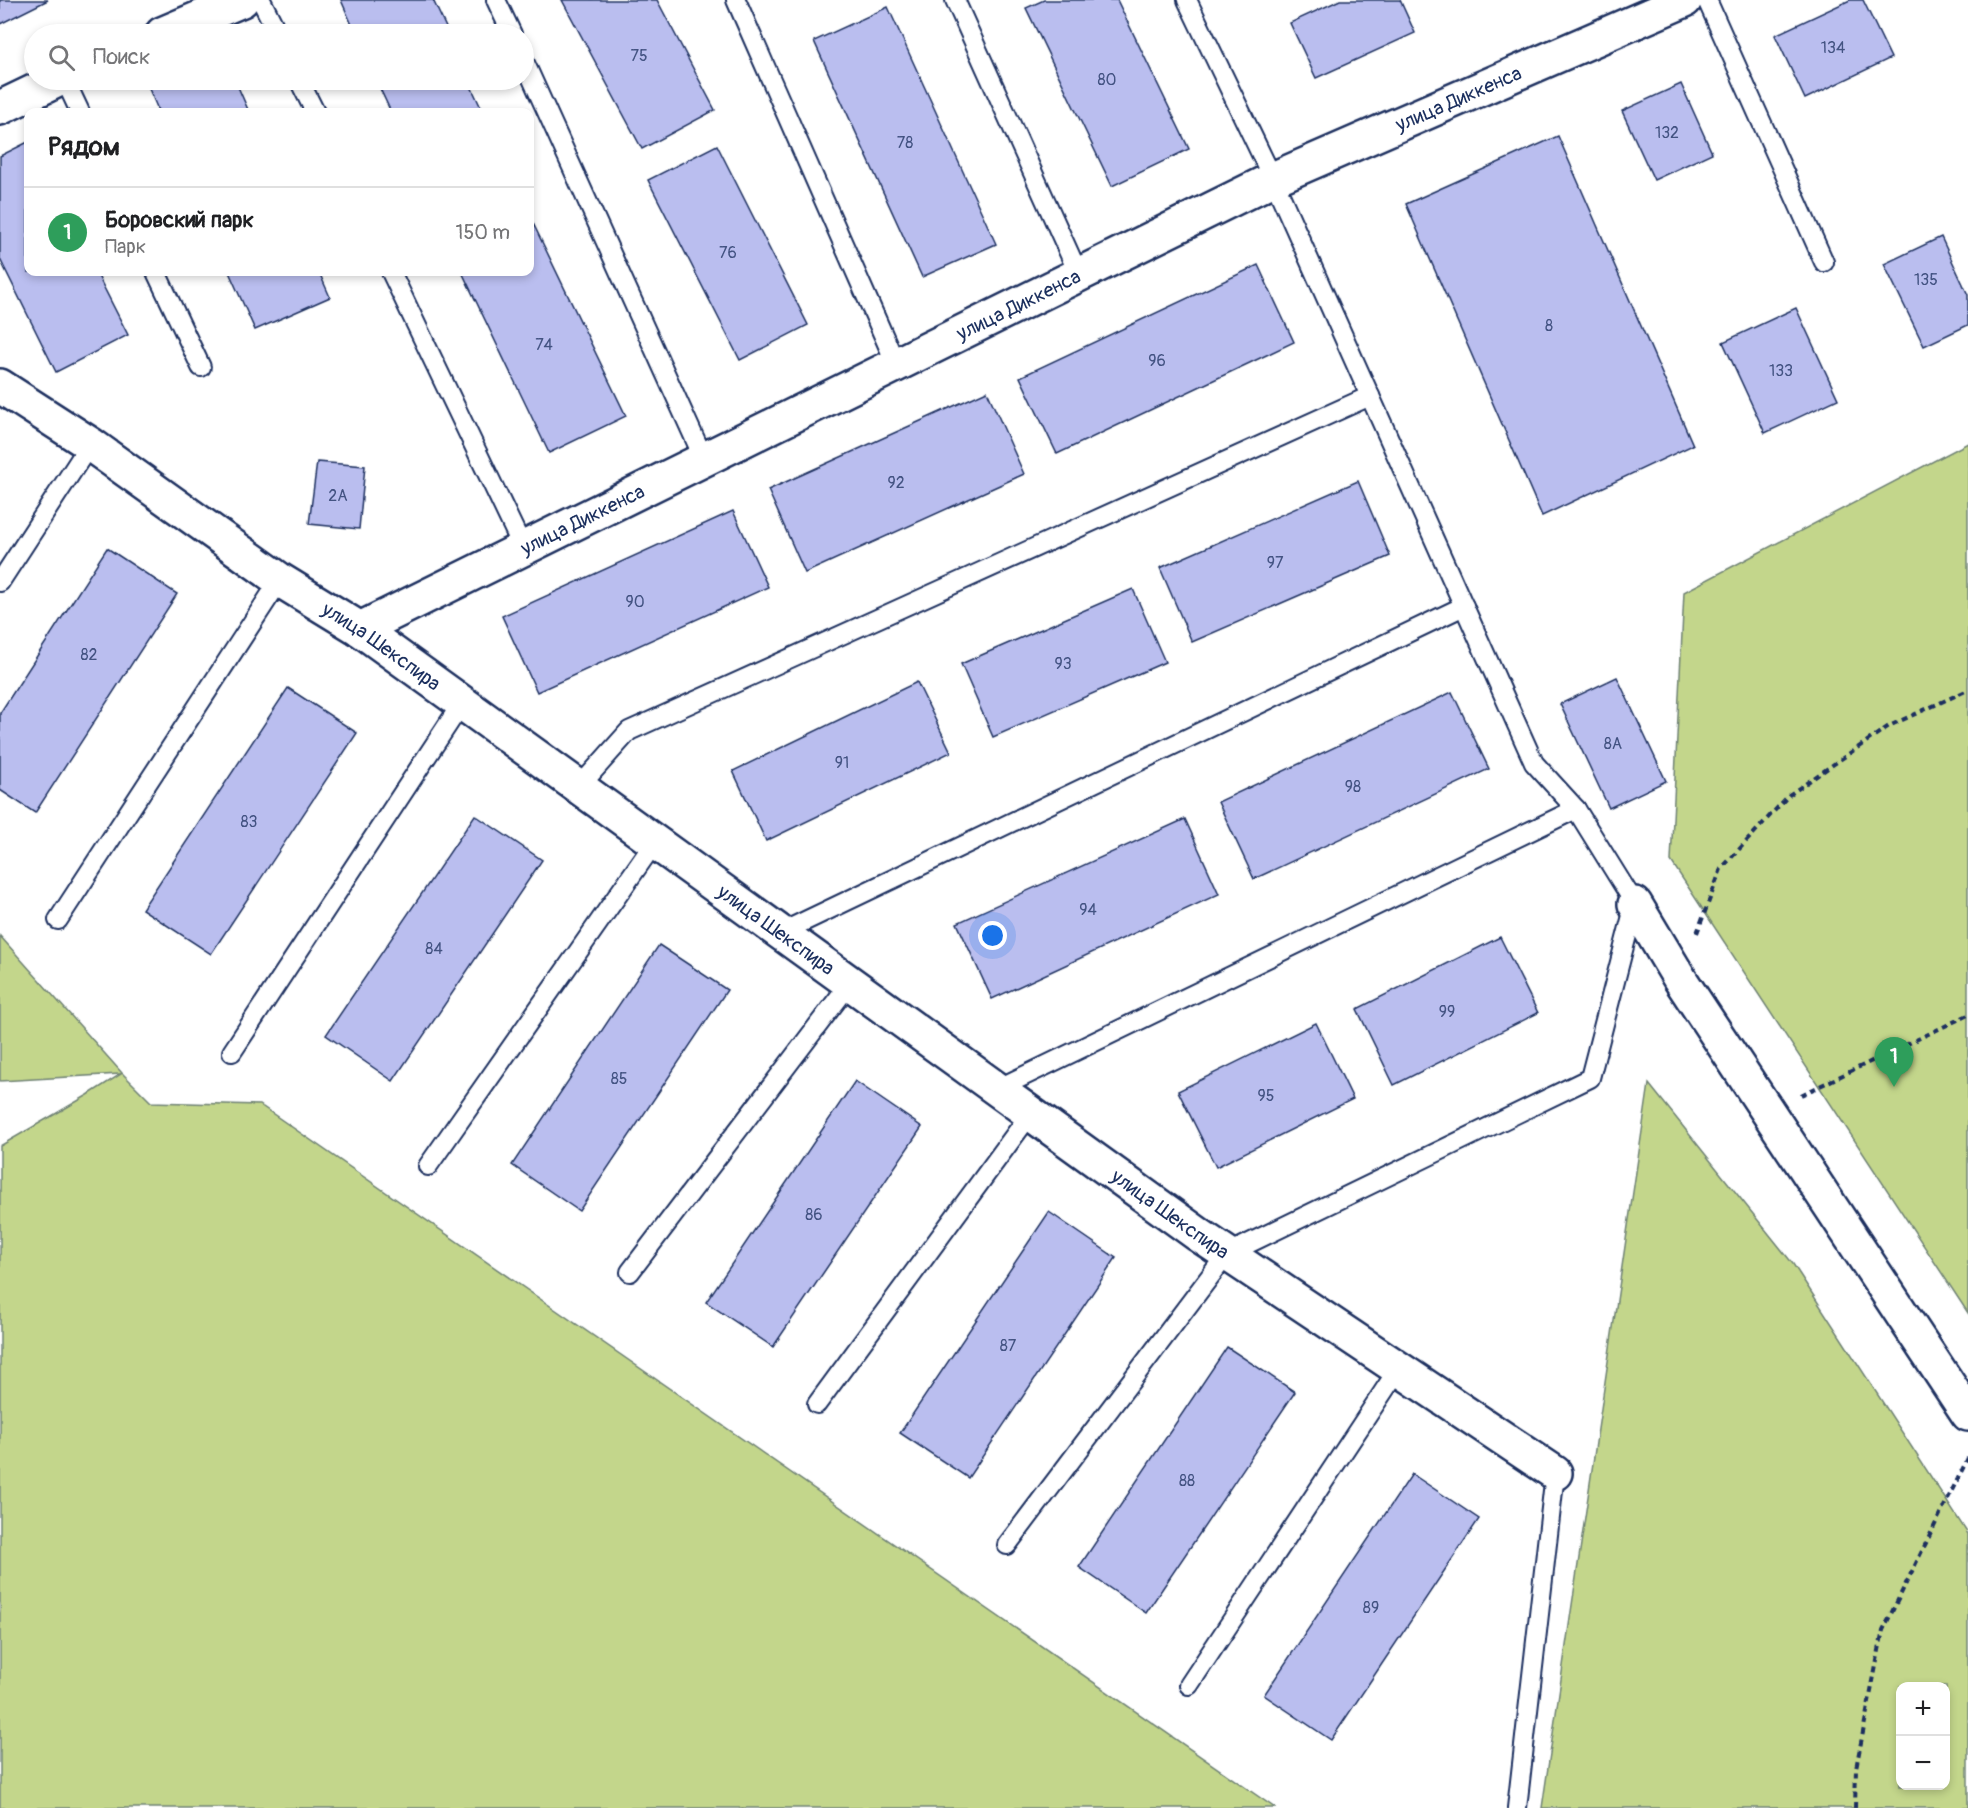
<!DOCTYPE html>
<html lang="ru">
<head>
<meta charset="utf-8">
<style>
	:root { --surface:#fff; --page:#f2f2f2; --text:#202124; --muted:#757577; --line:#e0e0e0; --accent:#111827 }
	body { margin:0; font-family:Pangolin,sans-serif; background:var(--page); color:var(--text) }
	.controls { position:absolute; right:18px; bottom:18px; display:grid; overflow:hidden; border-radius:12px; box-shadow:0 3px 9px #0003 }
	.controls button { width:54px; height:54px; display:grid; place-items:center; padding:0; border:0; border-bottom:2px solid var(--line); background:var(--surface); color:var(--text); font:30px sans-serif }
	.you { position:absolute; left:993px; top:936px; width:21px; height:21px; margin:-15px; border:4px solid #fff; border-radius:50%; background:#1a73e8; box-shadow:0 0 0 9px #1a73e833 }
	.badge { display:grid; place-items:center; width:39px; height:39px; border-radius:50%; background:var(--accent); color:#fff; font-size:20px; font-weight:700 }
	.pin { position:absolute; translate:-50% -50px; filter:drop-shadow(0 2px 3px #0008) }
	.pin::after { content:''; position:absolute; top:32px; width:21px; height:18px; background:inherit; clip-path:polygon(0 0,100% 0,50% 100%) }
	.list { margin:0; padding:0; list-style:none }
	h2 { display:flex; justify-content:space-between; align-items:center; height:78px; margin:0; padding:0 24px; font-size:26px }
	h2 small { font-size:20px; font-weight:400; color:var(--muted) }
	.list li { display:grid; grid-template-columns:39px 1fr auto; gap:18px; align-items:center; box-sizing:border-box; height:90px; padding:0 24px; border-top:2px solid var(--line) }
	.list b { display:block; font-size:22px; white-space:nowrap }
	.list p { margin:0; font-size:20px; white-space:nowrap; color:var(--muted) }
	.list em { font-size:20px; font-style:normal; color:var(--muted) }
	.icon { flex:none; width:33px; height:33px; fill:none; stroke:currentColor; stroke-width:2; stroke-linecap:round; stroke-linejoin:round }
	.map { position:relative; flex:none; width:1968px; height:1808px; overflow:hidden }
	.search { position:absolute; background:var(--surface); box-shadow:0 3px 9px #0003; left:24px; top:24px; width:510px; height:66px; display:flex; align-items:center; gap:15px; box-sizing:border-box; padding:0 21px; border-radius:33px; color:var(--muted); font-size:22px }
	.panel { position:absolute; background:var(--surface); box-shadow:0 3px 9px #0003; left:24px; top:108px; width:510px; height:168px; border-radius:12px }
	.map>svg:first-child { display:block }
</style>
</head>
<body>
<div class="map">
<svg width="1968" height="1808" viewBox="0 0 1968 1808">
	<rect width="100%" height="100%" fill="#fff"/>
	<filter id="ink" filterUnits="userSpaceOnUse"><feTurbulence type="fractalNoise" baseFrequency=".0167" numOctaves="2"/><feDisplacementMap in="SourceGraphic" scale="12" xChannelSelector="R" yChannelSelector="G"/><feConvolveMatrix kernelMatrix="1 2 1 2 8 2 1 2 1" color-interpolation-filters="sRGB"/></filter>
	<g filter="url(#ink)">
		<g fill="#c3d68b" stroke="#6f8274" stroke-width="1.5" fill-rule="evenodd">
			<polygon points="1968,443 1968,1313 1671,861 1684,592"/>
			<polygon points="0,936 122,1073 151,1102 260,1105 1275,1808 0,1808 0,1146 88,1095 121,1074 0,1081"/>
			<path d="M1649,1084L1793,1264L1968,1534V1808H1542ZM1900,1686H1946V1786H1900Z"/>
		</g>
		<g fill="#babeef" stroke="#1b2f5e" stroke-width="1.5">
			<polygon points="0,0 48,0 0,24"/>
			<polygon points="341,0 433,0 449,34 356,34"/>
			<polygon points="562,0 657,0 715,110 642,149"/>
			<polygon points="1044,0 1117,0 1189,149 1112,186 1026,8"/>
			<polygon points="1340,0 1400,0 1415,33 1316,78 1290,23"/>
			<polygon points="1850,0 1863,0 1891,58 1805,99 1775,35"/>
			<polygon points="888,7 996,244 922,277 814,41"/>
			<polygon points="151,80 235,80 249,112 159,112 146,82"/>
			<polygon points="376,80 468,80 483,112 391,112"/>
			<polygon points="1681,84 1712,153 1654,180 1622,111"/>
			<polygon points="1558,136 1693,445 1542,516 1406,204"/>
			<polygon points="28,142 28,272 96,272 128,335 56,372 0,259 0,156"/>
			<polygon points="717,145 808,325 740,360 648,180"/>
			<polygon points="530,217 626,416 549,453 462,272 530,272"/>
			<polygon points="1941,237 1968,295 1968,325 1924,346 1884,264"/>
			<polygon points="1258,265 1294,342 1057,454 1020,377"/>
			<polygon points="229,272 319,272 330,297 255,330"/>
			<polygon points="1796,308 1838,399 1765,433 1723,342"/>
			<polygon points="987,391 1024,474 805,573 768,490"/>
			<polygon points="317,462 365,466 359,529 309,524"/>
			<polygon points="1358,481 1390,556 1192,642 1160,568"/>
			<polygon points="733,511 768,587 537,692 502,616"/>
			<polygon points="107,548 177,594 35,813 0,790 0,713"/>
			<polygon points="1133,589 1165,662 993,737 961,664"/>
			<polygon points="1617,677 1666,781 1609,808 1560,704"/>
			<polygon points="917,682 951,752 766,841 733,771"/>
			<polygon points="288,688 357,733 211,954 142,909"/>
			<polygon points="1452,692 1489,769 1254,879 1218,802"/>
			<polygon points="475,815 542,860 393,1081 326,1035"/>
			<polygon points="1185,819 1219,894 992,999 957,923"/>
			<polygon points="1500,937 1538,1013 1394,1085 1357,1009"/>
			<polygon points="659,945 727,990 579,1211 512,1165"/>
			<polygon points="1316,1023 1353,1099 1216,1167 1178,1091"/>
			<polygon points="855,1081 922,1127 773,1347 706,1302"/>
			<polygon points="1049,1212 1116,1258 968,1478 900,1433"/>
			<polygon points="1227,1347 1295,1392 1146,1613 1079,1567"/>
			<polygon points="1412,1474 1479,1519 1331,1740 1264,1695"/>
		</g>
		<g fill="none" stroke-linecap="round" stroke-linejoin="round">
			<g stroke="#1b2f5e" stroke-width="22">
				<g id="service">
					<polyline points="261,0 278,34"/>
					<polyline points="496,0 512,34"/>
					<polyline points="736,0 896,364"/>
					<polyline points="955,0 1079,275"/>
					<polyline points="1707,0 1824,262"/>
					<polyline points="524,61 704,459"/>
					<polyline points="65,80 80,112"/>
					<polyline points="299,80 315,112"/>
					<polyline points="156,272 201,367"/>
					<polyline points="391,272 523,548"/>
					<polyline points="0,582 90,444"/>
					<polyline points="579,787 629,731 1370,396"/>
					<polyline points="58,920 280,580"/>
					<polyline points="780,933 1464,606"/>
					<polyline points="232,1052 462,703"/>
					<polyline points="997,1089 1576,809"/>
					<polyline points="428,1166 655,842"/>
					<polyline points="630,1272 850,983"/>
					<polyline points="817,1404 1031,1113"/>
					<polyline points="1007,1545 1227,1254 1590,1078 1635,904 1576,809 1534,763 1273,179 1187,0"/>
					<polyline points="1189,1685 1399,1368"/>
					<polyline points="1517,1808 1555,1473"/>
				</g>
			</g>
			<g stroke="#1b2f5e" stroke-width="38">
				<g id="minor">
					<polyline points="162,34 242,0"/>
					<polyline points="0,108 58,80"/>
					<path id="s1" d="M0,386L90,444L280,580L360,629L1199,1235L1555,1473"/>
					<path id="s2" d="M360,629L1273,179L1685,0"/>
					<polyline points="1635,904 1680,979 1968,1414"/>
				</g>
			</g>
			<g stroke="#1b2f5e" stroke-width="4" stroke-dasharray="6 4.5" stroke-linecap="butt">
				<polyline points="1697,933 1721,869 1789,795 1889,726 1968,690"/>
				<polyline points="1801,1095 1968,1015"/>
				<polyline points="1855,1808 1856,1768 1883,1630 1968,1458"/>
			</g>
			<use href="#service" stroke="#fff" stroke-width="18"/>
			<use href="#minor" stroke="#fff" stroke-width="33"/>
		</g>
	</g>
	<g text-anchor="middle" stroke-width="4.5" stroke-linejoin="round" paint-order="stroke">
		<g font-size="16" fill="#435382">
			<text x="1833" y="53">134</text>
			<text x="639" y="61">75</text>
			<text x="1107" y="85">80</text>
			<text x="1667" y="138">132</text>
			<text x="905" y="148">78</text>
			<text x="728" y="258">76</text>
			<text x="1926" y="285">135</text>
			<text x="1549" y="331">8</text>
			<text x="544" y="350">74</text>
			<text x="1157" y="366">96</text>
			<text x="1781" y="376">133</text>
			<text x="896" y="488">92</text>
			<text x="338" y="501">2А</text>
			<text x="1275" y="568">97</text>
			<text x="635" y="607">90</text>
			<text x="89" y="660">82</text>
			<text x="1063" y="669">93</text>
			<text x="1613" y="749">8А</text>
			<text x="842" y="768">91</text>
			<text x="1353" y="792">98</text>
			<text x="249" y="827">83</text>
			<text x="1088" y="915">94</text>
			<text x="434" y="954">84</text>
			<text x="1447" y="1017">99</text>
			<text x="619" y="1084">85</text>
			<text x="1266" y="1101">95</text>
			<text x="814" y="1220">86</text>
			<text x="1008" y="1351">87</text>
			<text x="1187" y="1486">88</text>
			<text x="1371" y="1613">89</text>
		</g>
		<g font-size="20" fill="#1b2f5e" stroke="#fff">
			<text dy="7" stroke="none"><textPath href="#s2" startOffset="1220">улица Диккенса</textPath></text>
			<text dy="7" stroke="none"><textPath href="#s2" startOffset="734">улица Диккенса</textPath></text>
			<text dy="7" stroke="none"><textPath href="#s2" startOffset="248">улица Диккенса</textPath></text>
			<text dy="7" stroke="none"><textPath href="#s1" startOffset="462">улица Шекспира</textPath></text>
			<text dy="7" stroke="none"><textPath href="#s1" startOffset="948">улица Шекспира</textPath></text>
			<text dy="7" stroke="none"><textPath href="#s1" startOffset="1434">улица Шекспира</textPath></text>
		</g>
	</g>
</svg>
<div class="controls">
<button>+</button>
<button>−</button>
</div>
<div class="you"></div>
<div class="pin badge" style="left:1894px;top:1087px;background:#2e9e5b">1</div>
<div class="search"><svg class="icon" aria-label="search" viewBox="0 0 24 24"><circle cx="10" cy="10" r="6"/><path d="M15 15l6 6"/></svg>Поиск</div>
<section class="panel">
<h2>Рядом<small></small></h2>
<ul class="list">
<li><span class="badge" style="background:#2e9e5b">1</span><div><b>Боровский парк</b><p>Парк</p></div><em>150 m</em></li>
</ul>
</section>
</div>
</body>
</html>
